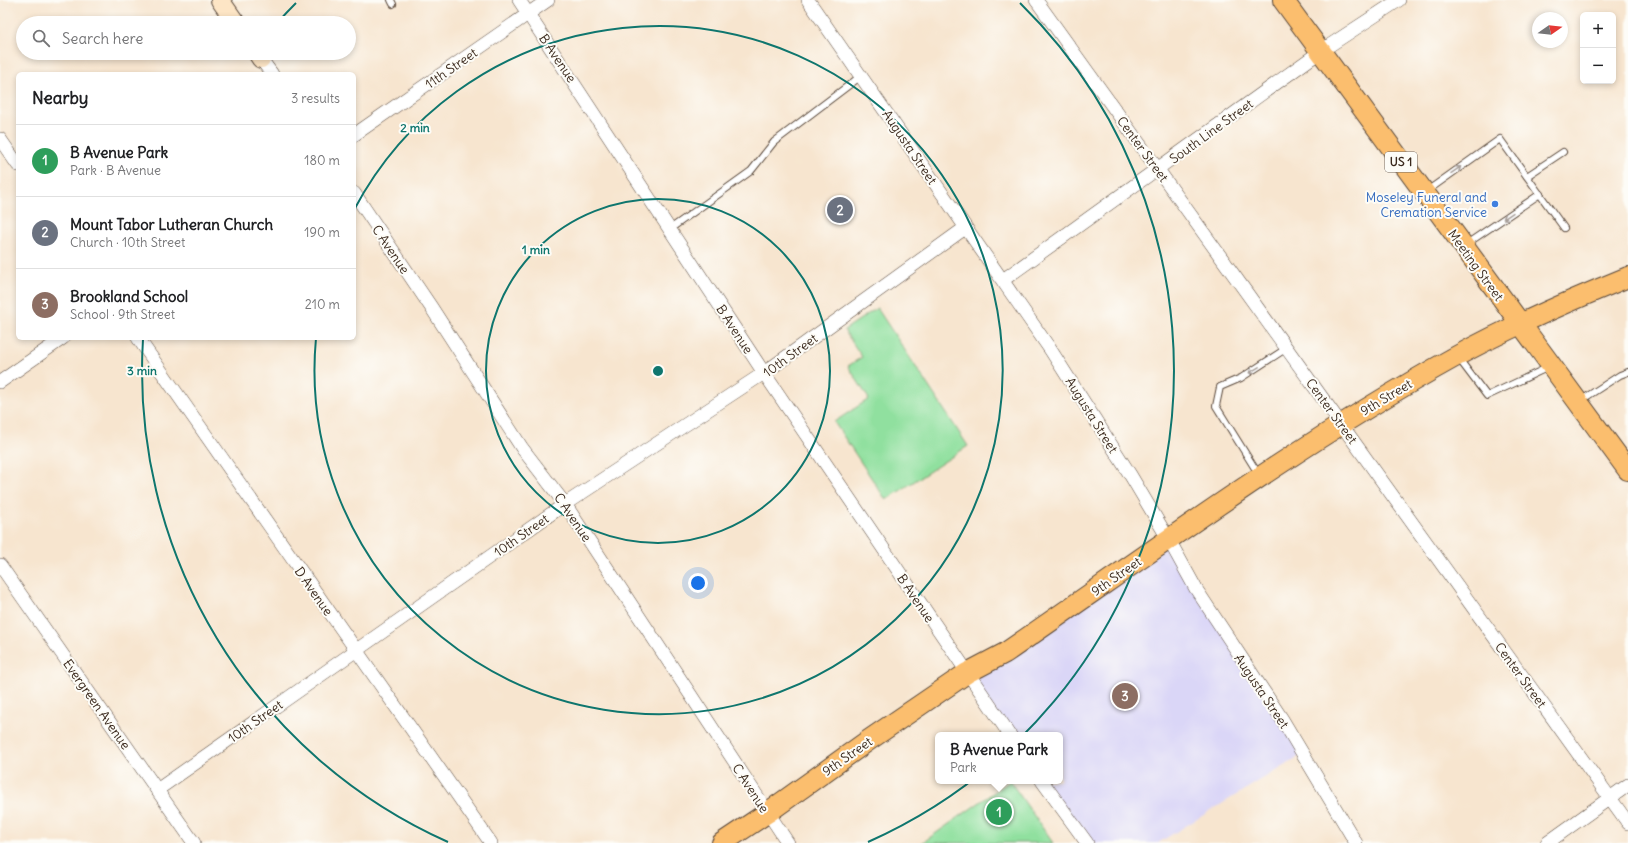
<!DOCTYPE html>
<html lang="en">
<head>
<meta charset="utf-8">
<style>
	:root { --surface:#fff; --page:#f6f6f6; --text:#202124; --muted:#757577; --line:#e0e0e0; --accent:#d93025 }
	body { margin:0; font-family:Delius,sans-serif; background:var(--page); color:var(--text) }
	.controls { position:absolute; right:12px; top:12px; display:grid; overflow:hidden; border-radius:6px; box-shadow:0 2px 6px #0003 }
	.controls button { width:36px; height:36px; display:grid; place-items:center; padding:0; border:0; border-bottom:1px solid var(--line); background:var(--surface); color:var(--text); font:20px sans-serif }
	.compass { position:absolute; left:1532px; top:12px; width:36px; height:36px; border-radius:50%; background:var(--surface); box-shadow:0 2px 6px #0003; rotate:76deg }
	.you { position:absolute; left:698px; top:583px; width:14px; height:14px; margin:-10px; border:3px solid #fff; border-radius:50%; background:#1a73e8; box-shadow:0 0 0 6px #1a73e833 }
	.badge { display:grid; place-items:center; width:26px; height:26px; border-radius:50%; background:var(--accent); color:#fff; font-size:13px; font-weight:700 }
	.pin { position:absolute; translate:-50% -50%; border:2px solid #fff; box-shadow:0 1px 4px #0006 }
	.popup { position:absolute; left:935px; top:732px; width:128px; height:52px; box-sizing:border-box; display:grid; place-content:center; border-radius:6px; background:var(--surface); filter:drop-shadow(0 1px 3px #0005); font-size:13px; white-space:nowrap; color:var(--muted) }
	.popup b { font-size:15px; color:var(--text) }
	.popup::after { content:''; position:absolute; left:50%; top:100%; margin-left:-8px; border:8px solid transparent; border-top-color:var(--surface) }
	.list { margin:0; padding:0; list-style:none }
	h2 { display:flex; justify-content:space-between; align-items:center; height:52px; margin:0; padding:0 16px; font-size:17px }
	h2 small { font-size:13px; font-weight:400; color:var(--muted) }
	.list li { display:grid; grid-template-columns:26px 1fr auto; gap:12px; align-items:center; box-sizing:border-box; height:72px; padding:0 16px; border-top:1px solid var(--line) }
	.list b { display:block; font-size:15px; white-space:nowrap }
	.list p { margin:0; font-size:13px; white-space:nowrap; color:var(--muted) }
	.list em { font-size:13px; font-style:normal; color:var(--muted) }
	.icon { flex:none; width:22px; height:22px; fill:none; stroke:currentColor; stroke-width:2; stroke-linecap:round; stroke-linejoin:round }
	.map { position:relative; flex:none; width:1628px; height:843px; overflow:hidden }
	.search { position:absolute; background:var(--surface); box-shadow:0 2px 6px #0003; left:16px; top:16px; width:340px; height:44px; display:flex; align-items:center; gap:10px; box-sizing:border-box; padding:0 14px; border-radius:22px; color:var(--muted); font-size:15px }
	.panel { position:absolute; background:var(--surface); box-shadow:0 2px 6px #0003; left:16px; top:72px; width:340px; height:268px; border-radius:6px }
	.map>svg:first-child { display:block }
</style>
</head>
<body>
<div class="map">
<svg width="1628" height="843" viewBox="0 0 1628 843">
	<rect width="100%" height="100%" fill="#fdfcf7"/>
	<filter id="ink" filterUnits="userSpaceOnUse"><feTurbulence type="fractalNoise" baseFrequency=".025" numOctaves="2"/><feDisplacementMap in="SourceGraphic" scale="8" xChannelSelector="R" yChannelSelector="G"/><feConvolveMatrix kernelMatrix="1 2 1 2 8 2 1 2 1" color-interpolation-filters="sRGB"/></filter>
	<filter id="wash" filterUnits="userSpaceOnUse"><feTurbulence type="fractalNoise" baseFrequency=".012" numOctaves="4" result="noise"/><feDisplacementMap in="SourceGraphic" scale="16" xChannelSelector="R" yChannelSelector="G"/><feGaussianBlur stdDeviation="0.9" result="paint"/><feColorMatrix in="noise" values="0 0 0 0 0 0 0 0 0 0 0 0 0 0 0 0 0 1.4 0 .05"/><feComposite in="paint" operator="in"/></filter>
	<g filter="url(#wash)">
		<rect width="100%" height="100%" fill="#f7e5cf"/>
		<polygon fill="#dad6f7" points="1169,540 1303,754 1158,843 1087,843 1042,781 1060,781 1060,735 1010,735 967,673"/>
		<g fill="#90e09f" stroke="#66855e">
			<polygon points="877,308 968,446 886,500 834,422 869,399 848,366 862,357 844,330"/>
			<polygon points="1010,781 1053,843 922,843"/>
		</g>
	</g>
	<g filter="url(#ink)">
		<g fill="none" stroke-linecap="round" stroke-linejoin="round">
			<g stroke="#574639" stroke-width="8">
				<g id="lane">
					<polyline points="391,0 393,4"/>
					<polyline points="1527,176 1563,152"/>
					<polyline points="1427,191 1500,139 1564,228"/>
					<polyline points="670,229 751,171 774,142 861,76"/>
					<polyline points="1465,245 1540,194"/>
					<polyline points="1459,359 1487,396 1549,367"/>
					<polyline points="1580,401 1620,375 1628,372"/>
					<polyline points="1259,475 1216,406 1220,387 1241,378 1287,348"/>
				</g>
			</g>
			<g stroke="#574639" stroke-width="14">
				<g id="street">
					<polyline points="519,0 764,373 1010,735"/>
					<polyline points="808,0 1050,349 1131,476 1169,540 1196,589 1282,719 1356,843"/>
					<polyline points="1036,0 1628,823"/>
					<polyline points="261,59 272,74"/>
					<polyline points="354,135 548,0"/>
					<polyline points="0,139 18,165"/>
					<polyline points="354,193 431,307 522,448 565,504 788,843"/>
					<polyline points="1003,280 1321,51 1399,0"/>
					<polyline points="138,338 491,843"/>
					<polyline points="0,382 63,338"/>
					<polyline points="0,565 194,843"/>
					<polyline points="1042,781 1087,843"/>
					<polyline points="157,790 565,504 764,373 965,228"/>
					<polyline points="1547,843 1628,785"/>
				</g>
			</g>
			<g stroke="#574639" stroke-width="20">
				<g id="secondary">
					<polyline points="220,0 236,23"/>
					<polyline points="257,53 261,59"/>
				</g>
			</g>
			<g stroke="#574639" stroke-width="22">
				<g id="primary">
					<polyline points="1283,0 1628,470"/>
					<path d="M722,843L767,813L869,740L967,673L1005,653C1153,551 1298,444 1455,357C1511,326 1569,301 1628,277"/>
				</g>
			</g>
			<use href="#lane" stroke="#fff" stroke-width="6"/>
			<use href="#street" stroke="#fff" stroke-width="13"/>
			<use href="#secondary" stroke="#fde5c5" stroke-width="18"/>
			<use href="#primary" stroke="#fbbe6e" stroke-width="20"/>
		</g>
		<defs><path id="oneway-shaft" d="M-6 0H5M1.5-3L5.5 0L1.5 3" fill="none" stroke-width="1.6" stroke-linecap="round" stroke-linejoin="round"/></defs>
		<g stroke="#a79f9a">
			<use href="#oneway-shaft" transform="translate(1456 170) rotate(-35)"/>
			<use href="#oneway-shaft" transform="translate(1508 216) rotate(146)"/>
			<use href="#oneway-shaft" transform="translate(1254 370) rotate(149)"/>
		</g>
	</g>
	<g fill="none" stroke="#0f766e" stroke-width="2">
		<circle cx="658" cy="371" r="172"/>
		<path d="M354 210A344 344 0 1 1 316 338"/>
		<path d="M448 842A516 516 0 0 1 143 339M278 22A516 516 0 0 1 296 3M1020 3A516 516 0 0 1 868 842"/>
	</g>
	<circle fill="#3f7fe0" stroke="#fdfcf7" stroke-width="1.5" cx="1495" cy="204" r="4"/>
	<g text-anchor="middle" stroke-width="4" stroke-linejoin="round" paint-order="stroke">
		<rect fill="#fdfcf7" stroke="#75695f" stroke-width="1" x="1385" y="152" width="32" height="20" rx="3"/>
		<g font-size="12" font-weight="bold" fill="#3b2a1e">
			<text x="1401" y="166">US 1</text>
		</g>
		<g font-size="13" fill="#3b2a1e" stroke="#fdfcf7">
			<text transform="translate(558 58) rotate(56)" y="5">B Avenue</text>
			<text transform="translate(451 68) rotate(-35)" y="5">11th Street</text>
			<text transform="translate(1211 131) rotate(-36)" y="5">South Line Street</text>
			<text transform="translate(910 147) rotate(56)" y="5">Augusta Street</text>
			<text transform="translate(1143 149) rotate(54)" y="5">Center Street</text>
			<text transform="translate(391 249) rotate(56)" y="5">C Avenue</text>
			<text transform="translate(1476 265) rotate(54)" y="5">Meeting Street</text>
			<text transform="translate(735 329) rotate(57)" y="5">B Avenue</text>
			<text transform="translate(790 355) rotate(-36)" y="5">10th Street</text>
			<text transform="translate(1386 397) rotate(-31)" y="5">9th Street</text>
			<text transform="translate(1332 411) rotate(54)" y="5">Center Street</text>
			<text transform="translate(1092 415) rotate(58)" y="5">Augusta Street</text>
			<text transform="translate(573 517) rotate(56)" y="5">C Avenue</text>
			<text transform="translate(521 535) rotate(-35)" y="5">10th Street</text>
			<text transform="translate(1116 576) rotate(-35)" y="5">9th Street</text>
			<text transform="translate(314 591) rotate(55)" y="5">D Avenue</text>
			<text transform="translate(916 598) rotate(56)" y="5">B Avenue</text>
			<text transform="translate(1521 675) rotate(54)" y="5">Center Street</text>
			<text transform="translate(1262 691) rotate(56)" y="5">Augusta Street</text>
			<text transform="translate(97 704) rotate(55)" y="5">Evergreen Avenue</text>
			<text transform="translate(255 721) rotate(-35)" y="5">10th Street</text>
			<text transform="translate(847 756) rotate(-35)" y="5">9th Street</text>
			<text transform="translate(751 788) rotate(57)" y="5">C Avenue</text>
		</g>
		<g font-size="13" fill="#366cbe" stroke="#fdfcf7" text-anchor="end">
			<text x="1487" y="202">Moseley Funeral and<tspan x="1487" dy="15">Cremation Service</tspan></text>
		</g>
	</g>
	<circle cx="658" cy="371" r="6" fill="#0f766e" stroke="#fdfcf7" stroke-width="2"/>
	<g font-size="12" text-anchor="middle" font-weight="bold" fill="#0f766e" stroke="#fdfcf7" stroke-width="4" stroke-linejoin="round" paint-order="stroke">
		<text x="415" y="132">2 min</text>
		<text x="536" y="254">1 min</text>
		<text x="142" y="375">3 min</text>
	</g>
</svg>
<div class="controls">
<button>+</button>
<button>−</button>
</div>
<svg class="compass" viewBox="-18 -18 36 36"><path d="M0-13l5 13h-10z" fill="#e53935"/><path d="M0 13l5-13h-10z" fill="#757577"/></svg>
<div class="you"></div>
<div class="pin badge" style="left:999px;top:812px;background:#2e9e5b">1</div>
<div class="popup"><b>B Avenue Park</b>Park</div>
<div class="pin badge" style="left:840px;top:210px;background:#6b7280">2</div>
<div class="pin badge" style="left:1125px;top:696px;background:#8d6e63">3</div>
<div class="search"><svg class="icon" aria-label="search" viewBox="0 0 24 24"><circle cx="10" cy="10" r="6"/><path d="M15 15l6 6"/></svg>Search here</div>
<section class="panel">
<h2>Nearby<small>3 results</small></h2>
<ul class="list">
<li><span class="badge" style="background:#2e9e5b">1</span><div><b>B Avenue Park</b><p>Park · B Avenue</p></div><em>180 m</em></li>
<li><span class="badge" style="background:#6b7280">2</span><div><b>Mount Tabor Lutheran Church</b><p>Church · 10th Street</p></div><em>190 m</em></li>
<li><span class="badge" style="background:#8d6e63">3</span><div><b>Brookland School</b><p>School · 9th Street</p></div><em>210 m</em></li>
</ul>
</section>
</div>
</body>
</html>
